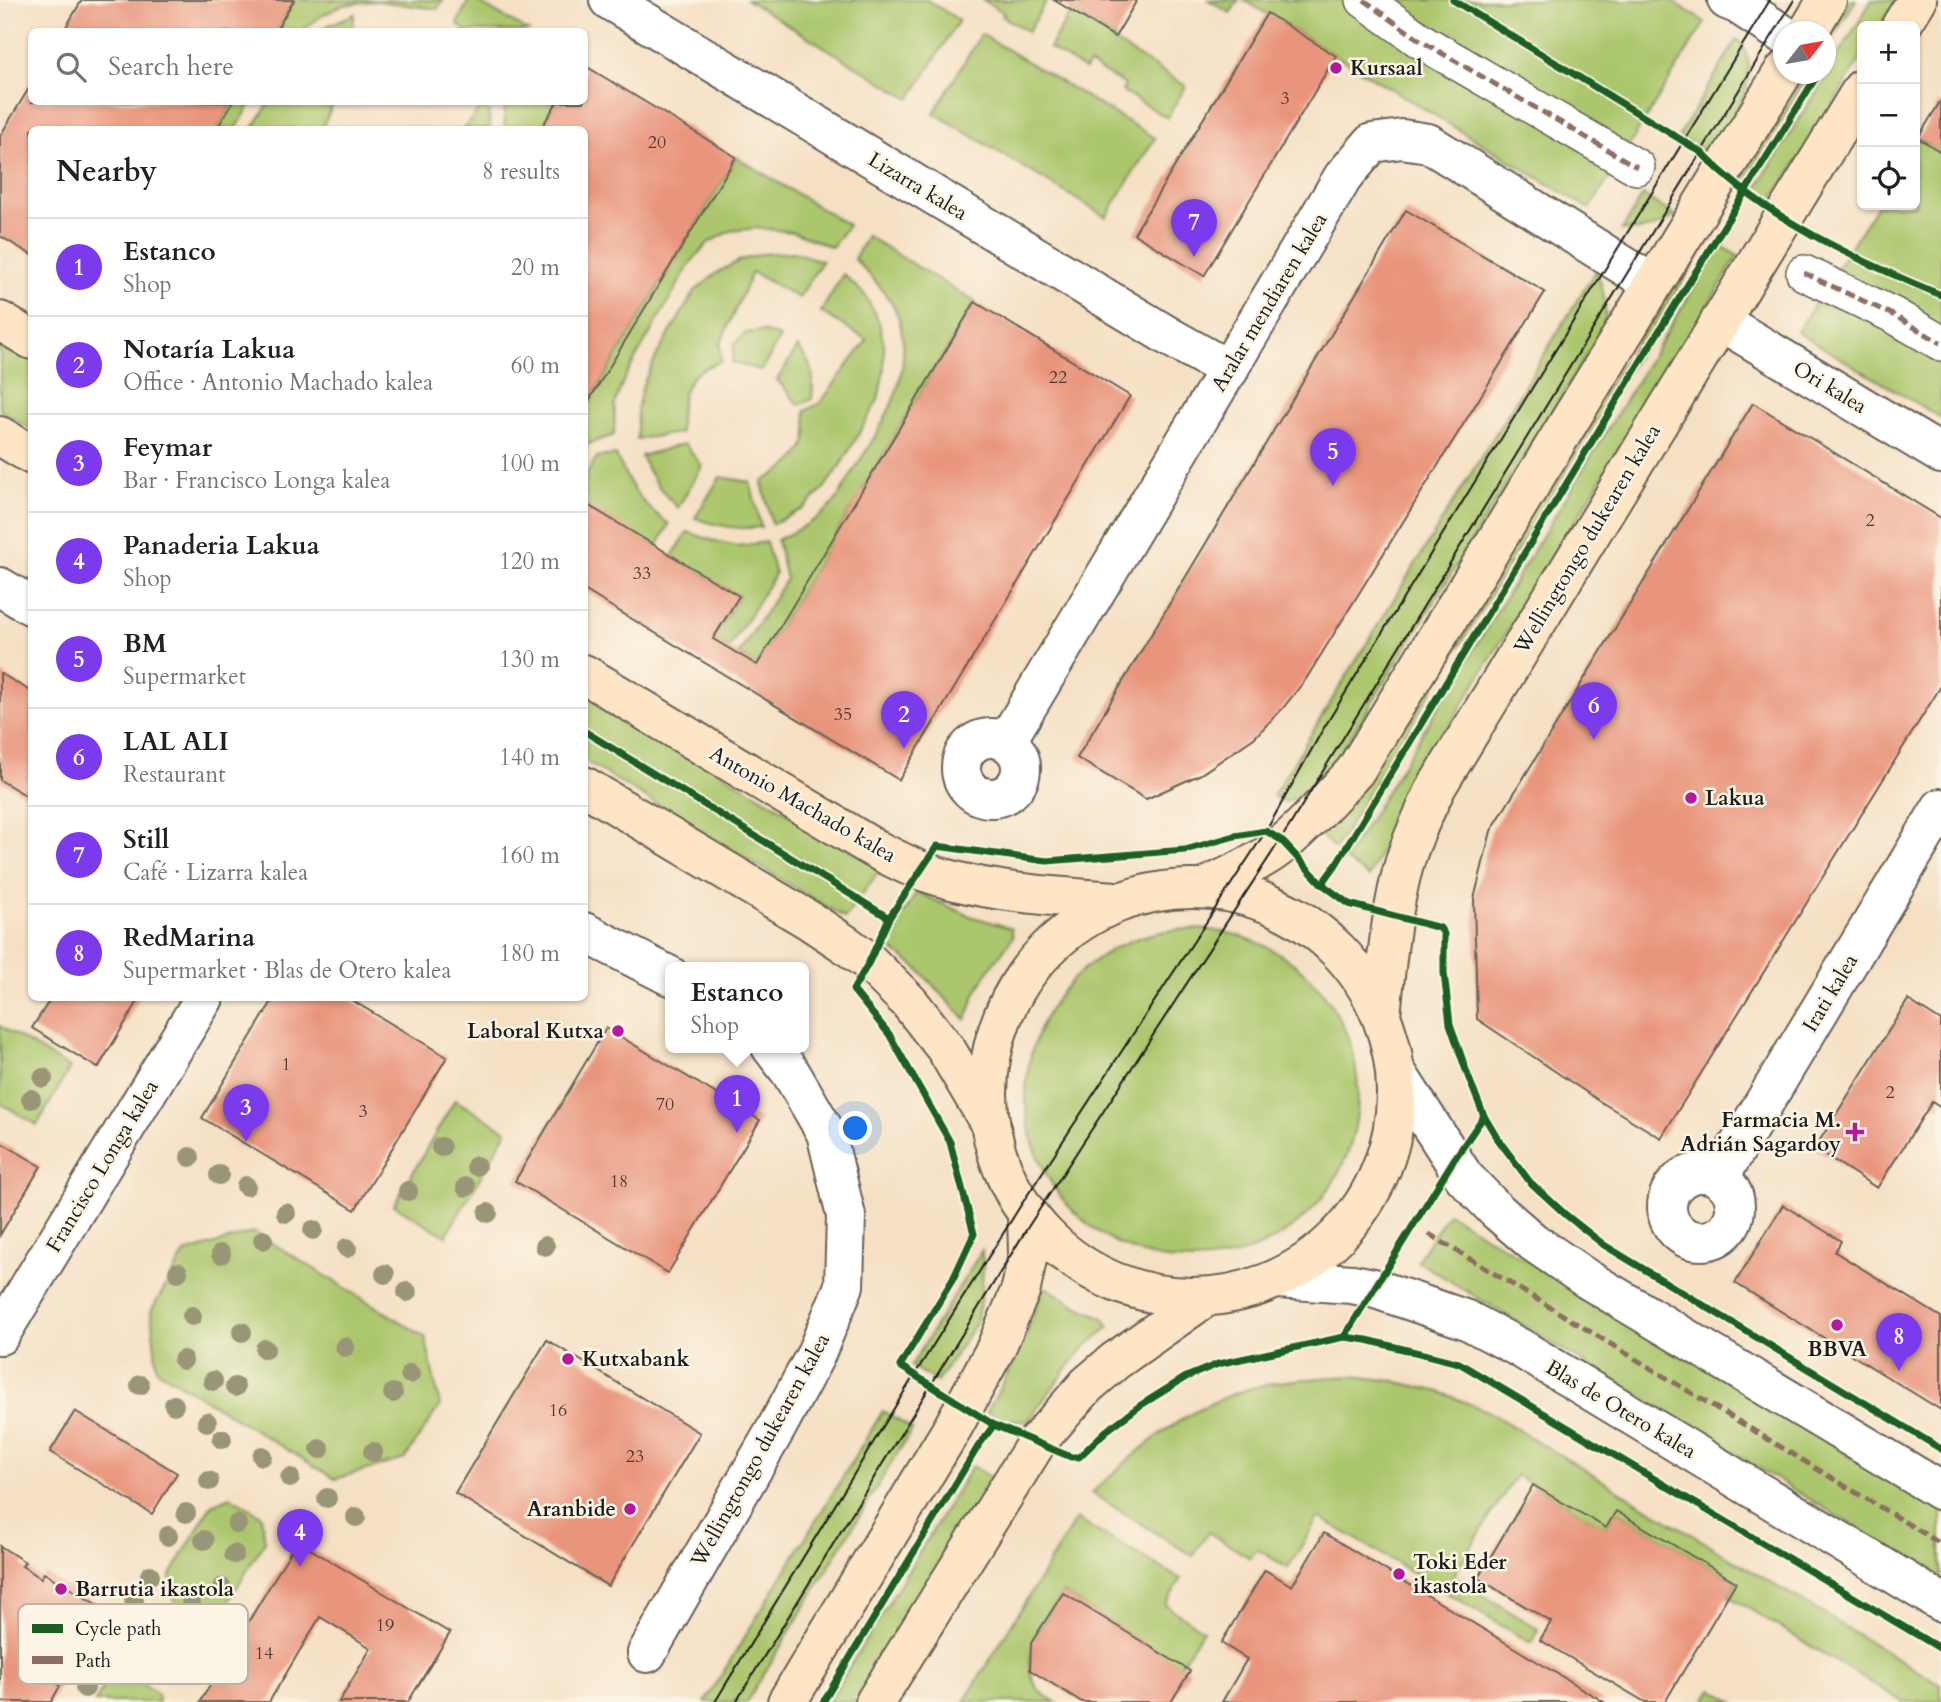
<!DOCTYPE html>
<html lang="en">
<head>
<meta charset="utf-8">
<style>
	:root { --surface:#fff; --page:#f6f6f6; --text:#202124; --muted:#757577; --line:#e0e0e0; --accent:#7c3aed }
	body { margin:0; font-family:Cardo,serif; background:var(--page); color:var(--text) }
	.controls { position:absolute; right:21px; top:21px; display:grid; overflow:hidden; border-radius:10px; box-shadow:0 2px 5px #0004 }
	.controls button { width:63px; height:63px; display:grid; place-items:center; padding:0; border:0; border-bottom:2px solid var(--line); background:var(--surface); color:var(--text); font:35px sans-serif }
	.compass { position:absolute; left:1773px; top:21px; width:63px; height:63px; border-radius:50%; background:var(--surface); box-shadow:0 2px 5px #0004; rotate:59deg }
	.you { position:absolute; left:856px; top:1129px; width:24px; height:24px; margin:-18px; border:5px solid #fff; border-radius:50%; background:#1a73e8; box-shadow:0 0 0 10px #1a73e833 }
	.badge { display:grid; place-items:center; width:46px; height:46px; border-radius:50%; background:var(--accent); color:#fff; font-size:23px; font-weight:700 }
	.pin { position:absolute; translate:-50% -58px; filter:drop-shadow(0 2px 4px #0008) }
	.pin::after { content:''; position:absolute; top:37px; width:24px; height:21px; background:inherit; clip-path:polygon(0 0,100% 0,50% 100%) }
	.popup { position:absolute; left:665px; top:962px; width:144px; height:91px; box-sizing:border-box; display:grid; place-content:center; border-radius:10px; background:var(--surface); filter:drop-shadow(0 2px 5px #0005); font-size:23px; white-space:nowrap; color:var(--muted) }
	.popup b { font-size:26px; color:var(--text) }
	.popup::after { content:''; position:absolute; left:50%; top:100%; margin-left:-14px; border:14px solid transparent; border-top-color:var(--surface) }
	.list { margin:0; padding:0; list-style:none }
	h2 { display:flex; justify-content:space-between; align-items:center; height:91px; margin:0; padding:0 28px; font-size:30px }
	h2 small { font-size:23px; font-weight:400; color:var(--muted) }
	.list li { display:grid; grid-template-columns:46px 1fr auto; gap:21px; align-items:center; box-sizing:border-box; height:98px; padding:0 28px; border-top:2px solid var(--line) }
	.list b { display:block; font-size:26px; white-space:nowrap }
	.list p { margin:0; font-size:23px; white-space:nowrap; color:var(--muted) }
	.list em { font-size:23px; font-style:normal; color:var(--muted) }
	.icon { flex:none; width:38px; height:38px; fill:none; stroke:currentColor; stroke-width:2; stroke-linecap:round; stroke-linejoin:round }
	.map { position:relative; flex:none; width:1941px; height:1702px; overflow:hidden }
	.search { position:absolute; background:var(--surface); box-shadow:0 2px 5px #0004; left:28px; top:28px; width:560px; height:77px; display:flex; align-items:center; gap:18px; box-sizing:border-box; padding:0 24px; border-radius:10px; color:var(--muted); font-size:26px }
	.panel { position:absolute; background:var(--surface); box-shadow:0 2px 5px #0004; left:28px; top:126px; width:560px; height:875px; border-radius:10px }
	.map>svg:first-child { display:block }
</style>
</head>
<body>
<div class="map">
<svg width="1941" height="1702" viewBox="0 0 1941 1702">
	<rect width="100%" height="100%" fill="#fcf5e5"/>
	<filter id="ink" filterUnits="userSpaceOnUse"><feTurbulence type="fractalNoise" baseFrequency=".0143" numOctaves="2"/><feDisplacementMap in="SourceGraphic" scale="14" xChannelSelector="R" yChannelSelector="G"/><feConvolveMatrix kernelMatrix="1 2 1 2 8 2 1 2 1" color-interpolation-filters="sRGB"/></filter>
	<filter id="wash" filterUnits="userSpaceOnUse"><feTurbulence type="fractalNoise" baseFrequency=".00686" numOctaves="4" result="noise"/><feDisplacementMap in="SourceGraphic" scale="28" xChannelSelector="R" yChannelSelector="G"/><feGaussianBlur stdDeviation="1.57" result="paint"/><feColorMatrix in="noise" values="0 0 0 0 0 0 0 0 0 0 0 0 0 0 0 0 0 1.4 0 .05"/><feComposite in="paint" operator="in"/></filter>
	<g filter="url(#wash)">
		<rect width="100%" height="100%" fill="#f5e0c4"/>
		<g fill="#abc66c" stroke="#647144" stroke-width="2">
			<polygon points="294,0 443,0 437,9 376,1 343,5 321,16 301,31 275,32"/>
			<polygon points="469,0 474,0 528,31 465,31 457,23"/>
			<polygon points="747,0 927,0 959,20 910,99"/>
			<polygon points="983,0 1047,0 1028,32 1002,16 1004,13"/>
			<polygon points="1209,0 1239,0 1230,13"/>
			<polygon points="1244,0 1670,0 1705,22 1590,209"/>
			<polygon points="1850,0 1856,0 1826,49 1826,41"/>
			<polygon points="1872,0 1896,0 1880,26 1862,26 1862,56 1805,150 1772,199 1756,189"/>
			<polygon points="1072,10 1115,37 1113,41 1186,86 1167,118 1122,91 1125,85 1089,64 1085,70 1049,48"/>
			<polygon points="355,14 352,31 322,31 329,25"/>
			<polygon points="981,34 1155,138 1106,217 934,113"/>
			<path d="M1737,39C1769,74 1728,123 1710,155L1679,136Z"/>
			<polygon points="1805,74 1810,74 1746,179 1742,176"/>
			<polygon points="233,102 252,102 236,129 216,130"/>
			<polygon points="270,102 334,102 322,128 318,129 252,129"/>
			<polygon points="486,102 488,102 490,129 463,129"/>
			<polygon points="504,102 557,102 540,130 505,129"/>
			<polygon points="1918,138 1941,152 1941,418 1797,332 1877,205 1915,205 1915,144"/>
			<polygon points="736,157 848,225 832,247 793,232 757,228 730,231 708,243 691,262 625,377 615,403 614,435 585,445 585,409"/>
			<path d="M1643,195L1675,216C1657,228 1643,232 1622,230Z"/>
			<path d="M867,236L975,302L757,665L739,654L786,579L777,540C797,530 817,521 832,505C842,494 849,477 858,464C887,417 914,377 899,319C893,298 869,274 854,259Z"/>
			<polygon points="1705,236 1709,238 1335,849 1320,834"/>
			<polygon points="1720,245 1738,256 1443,736 1389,834 1369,877 1345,860"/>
			<path d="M793,252L822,261L799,298L752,272L720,344L721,361C713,365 702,368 695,374C679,390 680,412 680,433L637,439V410L643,384L658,353L695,291L718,272L741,260L762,254Z"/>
			<path d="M1596,270C1604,289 1608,307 1604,327L1348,741C1333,762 1310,795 1284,802L1273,796Z"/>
			<path d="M843,274L865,295L879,322L884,345V370L878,400L842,463L822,491L803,509L772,524L762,482C780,471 806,458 807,434C807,426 806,418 805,411L820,403L867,340L821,312Z"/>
			<polygon points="762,331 780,337 762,370 732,363 734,344 746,333"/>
			<polygon points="0,342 31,360 31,429 0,410"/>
			<path d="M798,347C813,367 815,373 812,399L799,405L777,380Z"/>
			<path d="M685,444L702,466L678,508C661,492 650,477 641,456Z"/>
			<path d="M616,455C629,486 641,504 669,524L657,547L585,506V477L597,457Z"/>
			<path d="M720,477L750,482L761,527C736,530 719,526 695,518Z"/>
			<polygon points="688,532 711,540 738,546 766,542 775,574 729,648 713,639 739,596 672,556"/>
			<polygon points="584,691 881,868 845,918 585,761"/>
			<polygon points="917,892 970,916 1011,928 1013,937 988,971 976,992 966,1020 917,968 885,944"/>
			<circle cx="1192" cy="1095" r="166"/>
			<polygon points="0,1026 70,1068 37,1125 0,1103"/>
			<polygon points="455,1100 507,1131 446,1236 394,1205"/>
			<polygon points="1448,1213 1941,1510 1941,1579 1417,1261"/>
			<polygon points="254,1232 425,1337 440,1405 405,1459 335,1479 157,1370 151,1311 185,1253"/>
			<polygon points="982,1250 983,1271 981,1296 976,1323 937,1382 911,1366"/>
			<path d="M1047,1288L1075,1305L1103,1318L1109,1327L1086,1346L1068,1367L1027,1422L999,1418L987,1412C1010,1372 1029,1333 1042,1289Z"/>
			<path d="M1353,1376L1394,1381L1440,1392L1487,1411L1941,1685V1702H1903L1728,1596L1736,1582L1616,1511L1606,1528L1516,1475L1453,1576L1538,1629L1531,1643L1319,1517L1288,1568L1257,1549L1250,1558L1208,1532L1193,1556L1092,1493C1138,1449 1189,1405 1252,1388C1284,1379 1320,1378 1353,1376Z"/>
			<polygon points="883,1411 912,1429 747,1702 705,1702"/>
			<polygon points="972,1466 992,1478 856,1702 828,1702"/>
			<polygon points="231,1497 261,1515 265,1541 225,1607 199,1620 175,1603 170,1577 211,1505"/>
			<path d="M1076,1519L1181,1579L1165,1605L1203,1630L1180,1666L1063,1593C1045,1622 1015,1655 1038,1689C1042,1695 1051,1699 1056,1702H964Z"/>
			<polygon points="127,1675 157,1693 158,1702 95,1702 106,1682"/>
			<polygon points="1712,1689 1734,1702 1704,1702"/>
		</g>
		<g id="blocks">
			<g fill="#e9957d">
				<polygon points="82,0 294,0 275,32 63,32"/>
				<polygon points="1054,0 1137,0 1115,37"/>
				<polygon points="1267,13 1336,56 1204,276 1134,234"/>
				<polygon points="584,65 736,157 584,409 584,130 540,130 557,102 584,102"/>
				<polygon points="32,83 32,102 233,102 216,130 32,130 32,255 0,236 0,136"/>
				<polygon points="1941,100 1941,152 1918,138"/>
				<polygon points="1406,210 1545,292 1306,679 1283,708 1254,738 1201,774 1146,799 1077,758"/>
				<polygon points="975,302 1130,396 899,780 584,590 584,506 586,504 739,596 713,639 757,665"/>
				<polygon points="1753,403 1941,518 1941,686 1661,1138 1601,1102 1477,1019 1474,899 1491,831"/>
				<polygon points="0,673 32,692 32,799 0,780"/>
				<polygon points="51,998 140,998 98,1068 32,1028"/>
				<polygon points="274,998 348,998 447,1057 355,1210 202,1118"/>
				<polygon points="1908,1000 1941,1021 1941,1108 1932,1102 1877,1188 1815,1148"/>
				<polygon points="606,1028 760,1120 668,1273 515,1181"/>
				<polygon points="0,1142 41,1166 0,1235"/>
				<polygon points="1783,1205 1841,1241 1835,1252 1941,1317 1941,1410 1735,1283"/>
				<polygon points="547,1340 700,1433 608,1586 455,1493"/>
				<polygon points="75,1411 177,1473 152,1514 50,1452"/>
				<polygon points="1533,1485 1606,1528 1616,1511 1736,1582 1665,1702 1645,1702 1540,1640 1551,1622 1478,1578"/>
				<polygon points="1324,1533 1531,1658 1604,1702 1222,1702 1247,1659 1221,1643 1265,1570 1292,1586"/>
				<polygon points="297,1541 450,1633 408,1702 339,1702 371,1648 320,1617 269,1702 200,1702"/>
				<polygon points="0,1546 25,1562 22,1566 41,1578 44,1573 106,1610 72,1667 62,1661 50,1680 60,1686 51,1702 0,1702"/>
				<polygon points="1063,1593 1190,1671 1171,1702 1082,1702 1030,1670 1031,1643"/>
			</g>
		</g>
	</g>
	<g filter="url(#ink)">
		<use href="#blocks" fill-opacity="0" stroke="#686157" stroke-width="2"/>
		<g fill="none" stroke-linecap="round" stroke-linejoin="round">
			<g stroke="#686157" stroke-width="38">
				<g id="pedestrian">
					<polyline points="1364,0 1421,41 1637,167"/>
					<polyline points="1804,273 1893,315 1941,343"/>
				</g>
			</g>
			<g stroke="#686157" stroke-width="42">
				<g id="minor">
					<polyline points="609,0 1170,337 1229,370"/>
					<polyline points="1727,0 1737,4 1784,35"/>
					<polyline points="1720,321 1941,454"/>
					<polyline points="0,587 32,606"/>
					<circle cx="991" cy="768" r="30"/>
					<polyline points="1006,742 1343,177 1372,143 1402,139 1428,143 1653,284"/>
					<polyline points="584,932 670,976"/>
					<polyline points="1395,1070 1464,1177 1496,1210 1533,1242 1587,1279 1941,1491"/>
					<circle cx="1701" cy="1207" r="34"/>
					<polyline points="1719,1178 1941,808"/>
					<polyline points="1278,1279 1352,1284 1373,1288 1467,1320 1520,1348 1941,1602"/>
					<polyline points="0,1335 204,998"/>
					<polyline points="647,1653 777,1427 815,1356 844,1286 846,1216 826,1133 791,1073 771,1047"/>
				</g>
			</g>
			<g stroke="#686157" stroke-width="42">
				<g id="secondary">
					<polyline points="1901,26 1917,0"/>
					<polyline points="1808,32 1827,0"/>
					<polyline points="0,321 32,340"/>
					<polyline points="0,436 32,455"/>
					<path d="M584,674L875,849C889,856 904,864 919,870C982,893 1051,896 1118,901"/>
					<polyline points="584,786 807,919 845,944 869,962 909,1002 946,1049 989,1122"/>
					<path d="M1203,889C1229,875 1260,863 1283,844C1309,822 1332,796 1355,771L1784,71"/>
					<circle cx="1192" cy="1093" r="204"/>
					<path d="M1381,1015C1386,966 1391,908 1405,861C1413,835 1425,811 1437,786L1862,89"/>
					<polyline points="787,1702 953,1427 996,1348 1021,1289 1028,1254 1027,1214"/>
					<polyline points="875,1702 1037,1442 1087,1385 1115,1361 1206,1297"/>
				</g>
			</g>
			<use href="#pedestrian" stroke="#fff" stroke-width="35"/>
			<use href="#minor" stroke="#fff" stroke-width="38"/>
			<use href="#secondary" stroke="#fde5c5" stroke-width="38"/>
			<g stroke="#1c1c1c" stroke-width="2">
				<polyline points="715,1702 915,1374 1021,1205 1266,831 1322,731 1770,0"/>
				<polyline points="736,1702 1028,1227 1290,825 1794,0"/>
			</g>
			<g stroke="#8d6e63" stroke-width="5" stroke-dasharray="10 5" stroke-linecap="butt">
				<polyline points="1364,0 1421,41 1637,167"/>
				<polyline points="1804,273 1893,315 1941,343"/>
				<polyline points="1429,1234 1941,1544"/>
			</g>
			<g stroke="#fcf5e5" stroke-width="11">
				<g id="cycleway">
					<path d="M1453,0L1701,152C1762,217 1859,261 1941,295"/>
					<polyline points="584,731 889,918"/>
					<polyline points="1322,884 1335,866 1651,344 1818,74"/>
					<polyline points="1344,1337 1453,1161 1484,1116"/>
					<polyline points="1941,1449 1604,1245 1566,1215 1530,1182 1497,1138 1484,1116 1468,1076 1450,1024 1444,973 1444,934 1440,928 1349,904 1322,884 1281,840 1266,831 1235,836 1185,850 1047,861 937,846 889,918 869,962 853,990 889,1034 950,1142 974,1234 953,1279 900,1366 994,1425 1071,1457 1079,1457 1106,1431 1141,1405 1186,1377 1218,1364 1344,1337 1367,1340 1459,1363 1941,1649"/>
					<polyline points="823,1702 979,1445 994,1425"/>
				</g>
			</g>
			<use href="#cycleway" stroke="#1b5e20" stroke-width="7"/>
		</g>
		<g fill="#999577">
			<circle cx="43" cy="1078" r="10"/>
			<circle cx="31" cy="1099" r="10"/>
			<circle cx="441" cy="1147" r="10"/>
			<circle cx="190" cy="1157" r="10"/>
			<circle cx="476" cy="1166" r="10"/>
			<circle cx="219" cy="1175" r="10"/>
			<circle cx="246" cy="1186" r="10"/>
			<circle cx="466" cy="1187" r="10"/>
			<circle cx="408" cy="1191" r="10"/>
			<circle cx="286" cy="1213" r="10"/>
			<circle cx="488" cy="1213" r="10"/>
			<circle cx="313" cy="1230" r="10"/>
			<circle cx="263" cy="1240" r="10"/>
			<circle cx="545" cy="1246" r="10"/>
			<circle cx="347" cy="1248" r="10"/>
			<circle cx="221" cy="1254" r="10"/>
			<circle cx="178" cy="1272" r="10"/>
			<circle cx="385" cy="1274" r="10"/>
			<circle cx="407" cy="1292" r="10"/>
			<circle cx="192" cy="1316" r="10"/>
			<circle cx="242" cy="1332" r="10"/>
			<circle cx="345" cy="1347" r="10"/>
			<circle cx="265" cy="1349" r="10"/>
			<circle cx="183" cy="1360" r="10"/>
			<circle cx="410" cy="1374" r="10"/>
			<circle cx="213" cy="1381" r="10"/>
			<circle cx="140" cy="1385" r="10"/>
			<circle cx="235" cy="1387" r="10"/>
			<circle cx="393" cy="1393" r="10"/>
			<circle cx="174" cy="1405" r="10"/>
			<circle cx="207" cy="1422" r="10"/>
			<circle cx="222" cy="1439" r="10"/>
			<circle cx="320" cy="1449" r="10"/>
			<circle cx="373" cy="1452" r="10"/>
			<circle cx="262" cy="1456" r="10"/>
			<circle cx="290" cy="1478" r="10"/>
			<circle cx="209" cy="1481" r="10"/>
			<circle cx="327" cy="1498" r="10"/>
			<circle cx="186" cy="1513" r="10"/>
			<circle cx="356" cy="1517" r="10"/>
			<circle cx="237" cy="1524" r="10"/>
			<circle cx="168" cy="1536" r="10"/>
			<circle cx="204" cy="1540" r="10"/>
			<circle cx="234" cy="1554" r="10"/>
			<circle cx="150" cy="1575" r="10"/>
			<circle cx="222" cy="1588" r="10"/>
			<circle cx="134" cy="1600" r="10"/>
			<circle cx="191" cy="1604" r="10"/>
			<circle cx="116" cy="1631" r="10"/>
			<circle cx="99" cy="1660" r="10"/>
			<circle cx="85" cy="1688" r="10"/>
		</g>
	</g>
	<g fill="#b5179e" stroke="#fcf5e5" stroke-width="2.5">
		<circle cx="1336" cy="68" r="7"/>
		<circle cx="1691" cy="798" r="7"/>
		<circle cx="618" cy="1031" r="7"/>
		<path d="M1851.5 1121.5h7v7h7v7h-7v7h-7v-7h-7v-7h7z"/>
		<circle cx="1837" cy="1325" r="7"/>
		<circle cx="568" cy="1359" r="7"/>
		<circle cx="630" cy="1509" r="7"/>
		<circle cx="1399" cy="1574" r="7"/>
		<circle cx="61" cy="1589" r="7"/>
	</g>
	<g text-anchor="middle" stroke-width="5" stroke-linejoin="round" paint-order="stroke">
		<g font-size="18" fill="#4f3a34">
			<text x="1285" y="104">3</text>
			<text x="657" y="148">20</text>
			<text x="1058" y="383">22</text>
			<text x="1870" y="526">2</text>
			<text x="642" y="579">33</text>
			<text x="843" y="720">35</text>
			<text x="286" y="1070">1</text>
			<text x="1890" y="1098">2</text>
			<text x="665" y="1110">70</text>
			<text x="363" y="1117">3</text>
			<text x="619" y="1187">18</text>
			<text x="558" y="1416">16</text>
			<text x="635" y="1462">23</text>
			<text x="385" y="1631">19</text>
			<text x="264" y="1659">14</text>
		</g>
		<g font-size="21" font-weight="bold" fill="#1c1c1c" stroke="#fcf5e5" text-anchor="start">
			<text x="1350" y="75">Kursaal</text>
			<text x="1705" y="805">Lakua</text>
			<text x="604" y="1038" text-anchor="end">Laboral Kutxa</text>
			<text x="1841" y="1127" text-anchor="end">Farmacia M.<tspan x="1841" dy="24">Adrián Sagardoy</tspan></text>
			<text x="1837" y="1356" text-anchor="middle">BBVA</text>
			<text x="582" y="1366">Kutxabank</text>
			<text x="616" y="1516" text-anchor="end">Aranbide</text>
			<text x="1413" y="1569">Toki Eder<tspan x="1413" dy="24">ikastola</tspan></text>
			<text x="75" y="1596">Barrutia ikastola</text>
		</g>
		<g font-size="21" fill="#1c1c1c" stroke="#fcf5e5">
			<text transform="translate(918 186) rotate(31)" y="7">Lizarra kalea</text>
			<text transform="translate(1269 302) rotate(-59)" y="7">Aralar mendiaren kalea</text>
			<text transform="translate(1830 387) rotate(31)" y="7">Ori kalea</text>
			<text transform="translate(1587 539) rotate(-59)" y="7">Wellingtongo dukearen kalea</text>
			<text transform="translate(803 804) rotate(30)" y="7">Antonio Machado kalea</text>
			<text transform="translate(1830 993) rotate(-59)" y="7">Irati kalea</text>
			<text transform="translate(102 1166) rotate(-59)" y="7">Francisco Longa kalea</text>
			<text transform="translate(1621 1409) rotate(31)" y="7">Blas de Otero kalea</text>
			<text transform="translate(760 1450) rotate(-61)" y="7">Wellingtongo dukearen kalea</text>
		</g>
	</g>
	<rect x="18" y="1604" width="230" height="80" rx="10" fill="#fcf5e5" stroke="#b9b4a9" stroke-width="2"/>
	<rect x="32" y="1624" width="31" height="9" fill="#1b5e20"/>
	<rect x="32" y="1656" width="31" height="8" fill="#8d6e63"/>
	<g font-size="19" fill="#1c1c1c">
		<text x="75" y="1635">Cycle path</text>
		<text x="75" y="1667">Path</text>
	</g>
</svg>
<div class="controls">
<button>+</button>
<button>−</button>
<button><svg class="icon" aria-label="locate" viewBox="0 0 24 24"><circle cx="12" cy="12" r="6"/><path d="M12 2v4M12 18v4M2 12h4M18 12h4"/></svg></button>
</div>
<svg class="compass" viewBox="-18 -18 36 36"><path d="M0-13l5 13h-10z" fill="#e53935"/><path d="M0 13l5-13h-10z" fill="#757577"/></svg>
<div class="you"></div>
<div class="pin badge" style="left:737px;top:1133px">1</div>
<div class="popup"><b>Estanco</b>Shop</div>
<div class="pin badge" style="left:904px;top:749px">2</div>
<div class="pin badge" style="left:246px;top:1142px">3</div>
<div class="pin badge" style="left:300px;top:1567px">4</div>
<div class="pin badge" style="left:1333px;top:486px">5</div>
<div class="pin badge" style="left:1594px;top:740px">6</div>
<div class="pin badge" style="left:1194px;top:257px">7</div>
<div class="pin badge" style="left:1899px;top:1371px">8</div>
<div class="search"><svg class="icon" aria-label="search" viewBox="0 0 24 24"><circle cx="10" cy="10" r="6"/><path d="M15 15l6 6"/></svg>Search here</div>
<section class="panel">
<h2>Nearby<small>8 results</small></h2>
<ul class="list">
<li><span class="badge">1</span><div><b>Estanco</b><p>Shop</p></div><em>20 m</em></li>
<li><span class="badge">2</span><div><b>Notaría Lakua</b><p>Office · Antonio Machado kalea</p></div><em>60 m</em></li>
<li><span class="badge">3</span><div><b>Feymar</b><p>Bar · Francisco Longa kalea</p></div><em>100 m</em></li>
<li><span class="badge">4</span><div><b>Panaderia Lakua</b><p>Shop</p></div><em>120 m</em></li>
<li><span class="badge">5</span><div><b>BM</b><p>Supermarket</p></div><em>130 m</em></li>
<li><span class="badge">6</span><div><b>LAL ALI</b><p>Restaurant</p></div><em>140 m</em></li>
<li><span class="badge">7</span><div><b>Still</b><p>Café · Lizarra kalea</p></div><em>160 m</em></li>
<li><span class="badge">8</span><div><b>RedMarina</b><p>Supermarket · Blas de Otero kalea</p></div><em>180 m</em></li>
</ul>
</section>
</div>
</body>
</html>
